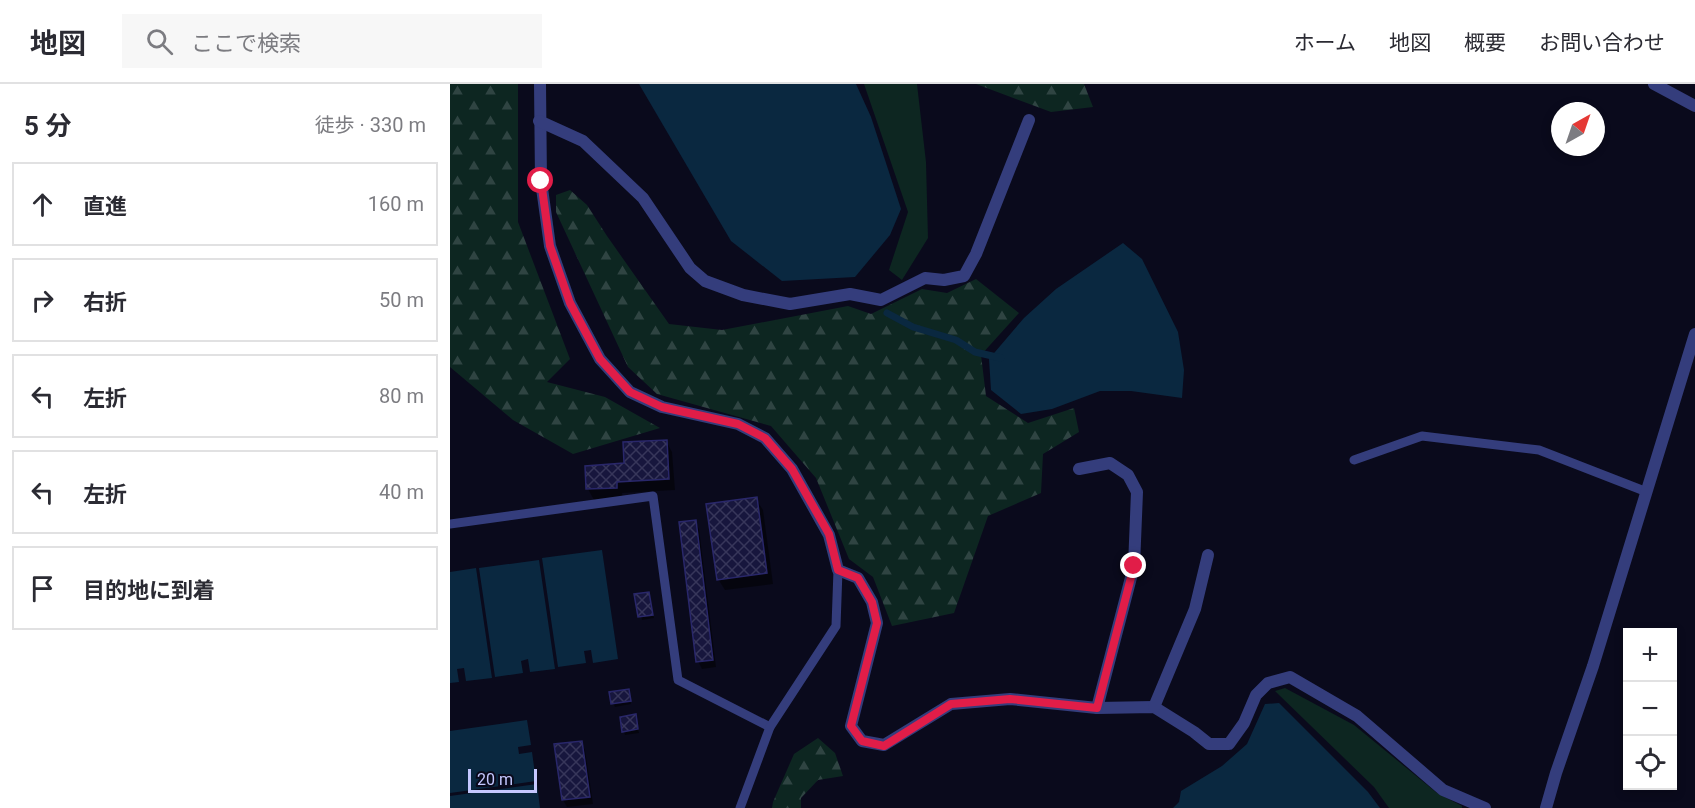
<!DOCTYPE html>
<html lang="ja">
<head>
<meta charset="utf-8">
<style>
	:root { --surface:#fff; --page:#f7f7f7; --text:#2b2b33; --muted:#7c7c81; --line:#e1e1e2 }
	body { margin:0; font-family:Roboto,"Noto Sans JP",sans-serif; background:var(--page); color:var(--text) }
	.controls { position:absolute; right:18px; bottom:18px; display:grid; overflow:hidden; border-radius:0px; box-shadow:0 3px 9px #0003 }
	.controls button { width:54px; height:54px; display:grid; place-items:center; padding:0; border:0; border-bottom:2px solid var(--line); background:var(--surface); color:var(--text); font:30px sans-serif }
	.compass { position:absolute; left:1101px; top:18px; width:54px; height:54px; border-radius:50%; background:var(--surface); box-shadow:0 3px 9px #0003; rotate:40deg }
	.scale { position:absolute; left:18px; bottom:15px; width:69px; box-sizing:border-box; padding-left:6px; border:3px solid #c5c8ff; border-top:0; font-size:16px; line-height:21px; white-space:nowrap; color:#c5c8ff; -webkit-text-stroke:4px #0a0a1c; paint-order:stroke }
	.stop { position:absolute; width:18px; height:18px; margin:-14px; border:4px solid #e11d48; border-radius:50%; background:#fff }
	.stop.end { background:#e11d48; border-color:#fff; box-shadow:0 2px 6px #0008 }
	.list { margin:0; padding:0; list-style:none }
	h2 { display:flex; justify-content:space-between; align-items:center; height:78px; margin:0; padding:0 24px; font-size:26px }
	h2 small { font-size:20px; font-weight:400; color:var(--muted) }
	.list li { display:grid; grid-template-columns:39px 1fr auto; gap:18px; align-items:center; box-sizing:border-box; height:84px; margin:0 12px 12px; padding:0 12px; border:2px solid var(--line); border-radius:0px }
	.list b { display:block; font-size:22px; white-space:nowrap }
	.list em { font-size:20px; font-style:normal; color:var(--muted) }
	.icon { flex:none; width:33px; height:33px; fill:none; stroke:currentColor; stroke-width:2; stroke-linecap:round; stroke-linejoin:round }
	.map { position:relative; flex:none; width:1245px; height:724px; overflow:hidden }
	header { display:flex; align-items:center; gap:36px; box-sizing:border-box; height:84px; padding:0 30px; background:var(--surface); border-bottom:2px solid var(--line) }
	header strong { font-size:28px }
	nav { display:flex; gap:33px; margin-inline-start:auto; font-size:21px }
	.search { width:420px; height:54px; background:var(--page); display:flex; align-items:center; gap:15px; box-sizing:border-box; padding:0 21px; border-radius:0px; color:var(--muted); font-size:22px }
	main { display:flex }
	aside { flex:1; background:var(--surface) }
	.map>svg:first-child { display:block }
</style>
</head>
<body>
<header>
<strong>地図</strong>
<div class="search"><svg class="icon" aria-label="search" viewBox="0 0 24 24"><circle cx="10" cy="10" r="6"/><path d="M15 15l6 6"/></svg>ここで検索</div>
<nav><a>ホーム</a><a>地図</a><a>概要</a><a>お問い合わせ</a></nav>
</header>
<main>
<aside>
<h2>5 分<small>徒歩 · 330 m</small></h2>
<ul class="list">
<li><svg class="icon" aria-label="ahead" viewBox="0 0 24 24"><path d="M12 20V5M6 11l6-6 6 6"/></svg><div><b>直進</b></div><em>160 m</em></li>
<li><svg class="icon" aria-label="right" viewBox="0 0 24 24"><path d="M7 20v-9h11M14 6l5 5-5 5"/></svg><div><b>右折</b></div><em>50 m</em></li>
<li><svg class="icon" aria-label="left" viewBox="0 0 24 24"><path d="M17 20v-9H6M10 6l-5 5 5 5"/></svg><div><b>左折</b></div><em>80 m</em></li>
<li><svg class="icon" aria-label="left" viewBox="0 0 24 24"><path d="M17 20v-9H6M10 6l-5 5 5 5"/></svg><div><b>左折</b></div><em>40 m</em></li>
<li><svg class="icon" aria-label="arrive" viewBox="0 0 24 24"><path d="M6 21V4h12l-3 4 3 4H6"/></svg><div><b>目的地に到着</b></div></li>
</ul>
</aside>
<div class="map">
<svg width="1245" height="724" viewBox="0 0 1245 724">
	<defs>
		<pattern id="forest-firs" width="22" height="20" patternUnits="userSpaceOnUse" patternTransform="scale(1.5)"><rect width="22" height="20" fill="#0d2621"/><path d="M5 1l3.5 6h-7zM16 11l3.5 6h-7z" fill="#2f4442"/></pattern>
		<pattern id="building-cross-hatch" width="8" height="8" patternUnits="userSpaceOnUse" patternTransform="scale(1.5)"><rect width="8" height="8" fill="#17163d"/><path d="M0 0l8 8M0 8l8-8" fill="none" stroke="#37365a"/></pattern>
	</defs>
	<rect width="100%" height="100%" fill="#0a0a1c"/>
	<g fill="#0d2621">
		<polygon points="414,0 467,0 476,78 478,154 452,196 439,186 458,128"/>
		<polygon points="835,604 904,641 987,709 1012,722 1012,724 939,724 924,703 825,607"/>
	</g>
	<g fill="url(#forest-firs)">
		<polygon points="0,0 68,0 68,138 120,275 97,298 155,313 210,344 123,370 63,336 0,283"/>
		<polygon points="526,0 634,0 643,23 601,28"/>
		<polygon points="120,106 137,121 157,152 219,240 272,246 398,222 421,230 472,205 497,209 526,195 569,229 531,271 536,312 578,339 624,324 629,348 593,370 591,409 538,432 504,529 442,542 423,493 399,475 366,394 321,342 207,310 178,283 106,128 106,111"/>
		<polygon points="368,654 385,669 393,692 368,696 351,714 351,724 322,724 323,718 344,670"/>
	</g>
	<g fill="#0a2840">
		<polygon points="189,0 406,0 421,33 451,125 440,151 405,193 332,197 281,157"/>
		<polygon points="673,159 692,175 728,248 734,286 732,314 681,307 650,307 602,325 571,330 541,306 539,275 574,234 606,205"/>
		<polygon points="152,466 168,575 143,579 141,566 134,567 136,579 108,583 92,474"/>
		<polygon points="89,476 105,585 80,588 78,575 71,577 73,589 45,593 29,484"/>
		<polygon points="26,484 42,594 16,597 14,584 7,585 9,598 0,599 0,488"/>
		<polygon points="829,619 918,708 930,724 723,724 729,718 731,707 772,682 797,660 815,620"/>
		<polygon points="77,636 81,661 68,663 69,670 82,668 86,697 0,709 0,647"/>
		<polygon points="87,700 90,724 0,724 0,712"/>
	</g>
	<g fill="#0007">
		<polygon points="216,357 222,368 225,406 172,409 173,415 144,416 138,405"/>
		<polygon points="306,415 313,426 323,500 275,506 268,495"/>
		<polygon points="245,438 249,445 266,583 252,585 248,577"/>
		<polygon points="198,509 204,534 192,536 186,511"/>
		<polygon points="180,610 181,620 165,623 163,619"/>
		<polygon points="185,632 189,649 175,651 174,648"/>
		<polygon points="131,659 135,666 143,720 117,723 113,716"/>
	</g>
	<g fill="none" stroke-linecap="round" stroke-linejoin="round">
		<polyline stroke="#0a2840" stroke-width="7" points="437,229 463,243 506,256 525,268 551,274"/>
	</g>
	<g fill="url(#building-cross-hatch)" stroke="#29276a" stroke-width="1.5">
		<polygon points="217,356 219,395 167,398 167,404 136,405 135,382 174,379 173,358"/>
		<polygon points="307,413 317,489 267,496 256,420"/>
		<polygon points="246,436 263,576 246,578 229,438"/>
		<polygon points="199,508 203,531 188,533 184,510"/>
		<polygon points="179,605 181,617 161,620 159,608"/>
		<polygon points="186,630 188,645 172,648 170,633"/>
		<polygon points="132,657 140,713 112,716 104,660"/>
	</g>
	<g fill="none" stroke-linecap="round" stroke-linejoin="round">
		<g stroke="#343d7c" stroke-width="9">
			<polyline points="904,376 972,352 1089,366 1197,408"/>
			<polyline points="0,440 203,412 228,596 320,643"/>
			<polyline points="290,724 320,643 386,542 388,486"/>
		</g>
		<g stroke="#343d7c" stroke-width="12">
			<polyline points="90,0 91,97 100,162 120,219 150,275 180,308 212,323 288,340 315,354 342,385 379,451 388,486 408,494 422,518 427,539 401,642 412,657 434,661 501,620 560,615 647,624 704,623 744,648 759,660 779,660 794,639 806,611 818,599 840,593 907,632 993,706 1035,724"/>
			<polyline points="1204,0 1245,22"/>
			<polyline points="89,37 133,57 193,114 240,184 255,197 293,211 340,220 400,210 431,216 475,194 494,196 514,192 526,170 579,36"/>
			<polyline points="629,385 660,379 678,391 687,408 684,482 647,624"/>
			<polyline points="704,623 745,525 758,471"/>
			<polyline points="1096,724 1106,689 1143,582 1245,250"/>
		</g>
	</g>
	<g fill="none" stroke-linecap="round" stroke-linejoin="round">
		<polyline stroke="#e11d48" stroke-width="8" points="91,97 100,162 120,219 150,275 180,308 212,323 288,340 315,354 342,385 379,450 388,486 408,494 422,518 427,539 401,642 412,657 434,662 501,620 560,615 647,624 684,482"/>
	</g>
</svg>
<div class="controls">
<button>+</button>
<button>−</button>
<button><svg class="icon" aria-label="locate" viewBox="0 0 24 24"><circle cx="12" cy="12" r="6"/><path d="M12 2v4M12 18v4M2 12h4M18 12h4"/></svg></button>
</div>
<svg class="compass" viewBox="-18 -18 36 36"><path d="M0-13l5 13h-10z" fill="#e53935"/><path d="M0 13l5-13h-10z" fill="#7c7c81"/></svg>
<div class="scale">20 m</div>
<div class="stop" style="left:91px;top:97px"></div>
<div class="stop end" style="left:684px;top:482px"></div>
</div>
</main>
</body>
</html>
